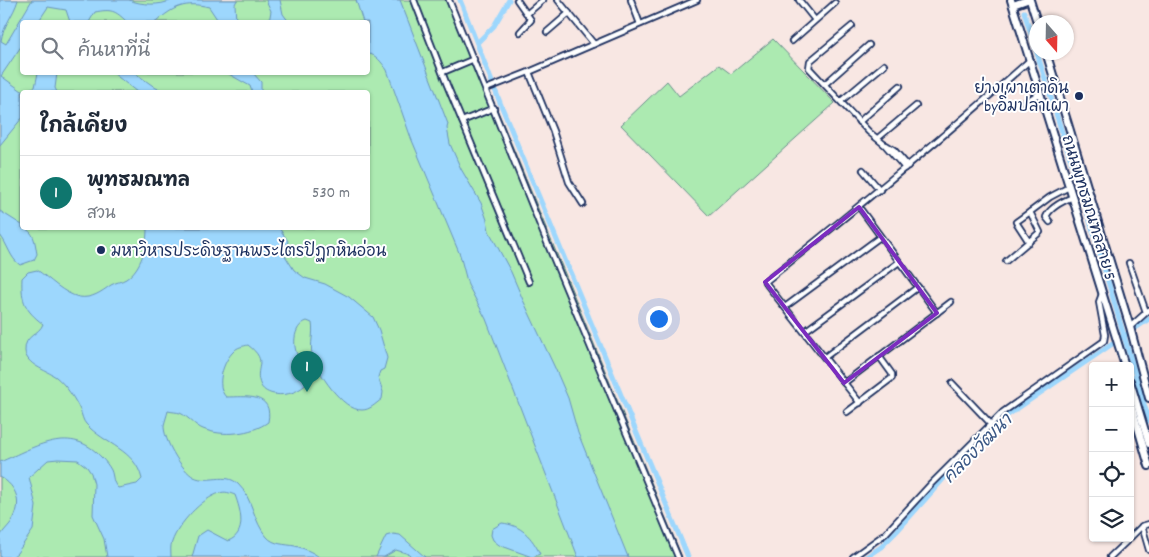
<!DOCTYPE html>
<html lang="th">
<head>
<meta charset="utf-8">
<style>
	:root { --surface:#fff; --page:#f6f6f7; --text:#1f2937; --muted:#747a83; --line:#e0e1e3; --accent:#0f766e }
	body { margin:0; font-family:Dekko,"Playpen Sans Thai",sans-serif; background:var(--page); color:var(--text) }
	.controls { position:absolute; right:15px; bottom:15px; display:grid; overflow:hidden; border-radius:5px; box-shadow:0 1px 4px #0004 }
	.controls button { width:45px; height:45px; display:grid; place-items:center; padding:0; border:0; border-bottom:1px solid var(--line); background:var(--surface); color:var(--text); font:25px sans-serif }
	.compass { position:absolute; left:1029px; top:15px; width:45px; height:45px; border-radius:50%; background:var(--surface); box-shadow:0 1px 4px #0004; rotate:160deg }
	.you { position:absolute; left:658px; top:318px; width:18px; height:18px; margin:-12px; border:4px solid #fff; border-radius:50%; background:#1a73e8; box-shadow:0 0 0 8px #1a73e833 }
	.badge { display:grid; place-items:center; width:32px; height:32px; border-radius:50%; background:var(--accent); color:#fff; font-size:16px; font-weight:700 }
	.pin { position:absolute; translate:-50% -41px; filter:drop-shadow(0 1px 2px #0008) }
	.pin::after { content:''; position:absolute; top:26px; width:18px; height:15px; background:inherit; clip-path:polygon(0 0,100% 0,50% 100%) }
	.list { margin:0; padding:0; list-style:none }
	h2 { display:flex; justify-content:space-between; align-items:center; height:65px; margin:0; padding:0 20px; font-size:21px }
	h2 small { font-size:16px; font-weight:400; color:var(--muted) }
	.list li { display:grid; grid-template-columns:32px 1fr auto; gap:15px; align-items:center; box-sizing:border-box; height:75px; padding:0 20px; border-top:1px solid var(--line) }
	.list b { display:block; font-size:19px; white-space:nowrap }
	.list p { margin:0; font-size:16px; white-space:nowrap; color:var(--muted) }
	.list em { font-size:16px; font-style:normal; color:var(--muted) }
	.icon { flex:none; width:28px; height:28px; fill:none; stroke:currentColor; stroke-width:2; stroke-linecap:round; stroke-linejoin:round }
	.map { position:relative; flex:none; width:1149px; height:557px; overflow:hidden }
	.search { position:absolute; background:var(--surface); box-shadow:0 1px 4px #0004; left:20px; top:20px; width:350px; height:55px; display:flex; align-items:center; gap:12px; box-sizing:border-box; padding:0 18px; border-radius:5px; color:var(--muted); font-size:19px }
	.panel { position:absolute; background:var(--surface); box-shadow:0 1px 4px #0004; left:20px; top:90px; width:350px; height:140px; border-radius:5px }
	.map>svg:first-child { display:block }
</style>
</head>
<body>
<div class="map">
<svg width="1149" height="557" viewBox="0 0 1149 557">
	<rect width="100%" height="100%" fill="#f8e7e3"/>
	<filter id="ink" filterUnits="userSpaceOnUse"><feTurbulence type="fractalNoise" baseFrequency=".02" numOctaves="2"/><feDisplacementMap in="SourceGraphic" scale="10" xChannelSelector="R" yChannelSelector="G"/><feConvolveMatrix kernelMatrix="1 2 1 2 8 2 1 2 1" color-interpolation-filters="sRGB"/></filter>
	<g filter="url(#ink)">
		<g fill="#aceab1" stroke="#648c88" fill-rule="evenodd">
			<path d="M0,0H452L682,557H0ZM22,22H368V72H22ZM22,92H368V228H22Z"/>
			<polygon points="773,39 835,103 709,216 621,125 667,81 679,96 719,65 731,74"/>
		</g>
		<g fill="#9dd7fd" stroke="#6994bd">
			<path d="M0,0H18C14,14 3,26 1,41L6,44L32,0H129C141,5 160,6 172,0H237L235,4L236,22H219L209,7C185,1 173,7 156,22H127C115,10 111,9 95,12L89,22H70L66,10L48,7L38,22H22V45L1,76L22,91L35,87L38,73H57L55,88L57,92H22V118L0,145Z"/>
			<polygon points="266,0 280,0 283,14 289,22 269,22 271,11"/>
			<path d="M356,0H400L448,124L447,128L450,144L461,169L481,203L487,220L489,231L511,272L523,300L555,368L568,398L578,433L628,557H578L486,319L468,285L460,255L411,138L387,70C382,63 376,54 368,54V22H363Z"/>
			<polygon points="113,73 135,73 156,88 169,92 137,92"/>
			<polygon points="227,73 253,73 261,82 261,92 252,92 250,86"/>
			<path d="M0,211L22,225V228C35,230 35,244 37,254L34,260L20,265C10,258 8,245 0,235Z"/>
			<path d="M147,228H279L288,241L284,254L294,270L305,278L325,284L349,297L373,317L379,330L387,358L384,369L380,371L378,377L383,392L382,399C375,404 370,410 362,410C343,411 316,371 312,354C310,344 314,334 312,323L307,321C292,326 292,349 300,360C304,367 311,368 313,375C306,389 289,397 274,394C269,393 264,391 261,386C252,367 271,363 248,345C244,346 237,347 234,351C223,361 215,386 226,397C245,397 274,392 268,422C252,434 222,437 203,429C195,426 189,417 180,413C177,412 172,412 168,411C167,415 165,421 164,425C163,439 182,471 194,477C208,484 226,472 238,484C253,498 253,522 267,537C274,545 285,544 295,546C303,548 313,552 319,557H192L198,536L207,530L228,541C247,534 241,511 235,495C230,493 225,491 220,493C202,498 178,524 172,542C170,546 171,552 171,557H107L104,539L93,515L94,484L91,473L87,467L78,460L58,459L48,460L29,477L36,506L33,530L17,553L12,557H0C0,552 0,542 0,537C2,532 9,526 12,521C23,504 17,486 0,477V462C35,447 71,423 102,458C105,461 109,466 111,470C114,477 112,482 118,488L137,484L142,479C135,449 105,445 86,424C83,421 82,415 80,410C75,399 66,385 56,377C46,370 26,365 25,351C24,335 39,335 43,324C25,310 21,302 22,278L28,272L37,270C49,278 64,294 79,297C92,299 101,292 111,285C116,282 121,282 126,279C142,268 147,246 147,228Z"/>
			<path d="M502,523C521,525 532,537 540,554L532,557L499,545L493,540L491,535L492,529Z"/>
			<polygon points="393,534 400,535 425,557 412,557 409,554 396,550 384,557 376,557 386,536"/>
		</g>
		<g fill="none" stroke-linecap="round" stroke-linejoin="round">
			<g stroke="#9dd7fd" stroke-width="5">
				<polyline points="460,0 501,105 688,557"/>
				<polyline points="1024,12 1095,237 1149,421"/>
				<polyline points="478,42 494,26 509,0"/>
				<polyline points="866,557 881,547 897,531 945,477 1005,417 1149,319"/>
			</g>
			<g stroke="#1b2f5e" stroke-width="8">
				<g id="street">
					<polyline points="414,0 447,85 529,282"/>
					<polyline points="449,0 548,245 678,557"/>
					<polyline points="517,0 531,20 520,32"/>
					<polyline points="558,0 594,44"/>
					<polyline points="631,0 640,24"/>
					<polyline points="799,0 815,20"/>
					<polyline points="529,12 543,0"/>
					<polyline points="852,26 810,61 809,68 869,132 885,145 905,168"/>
					<polyline points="547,32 569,13"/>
					<polyline points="792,41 835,3"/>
					<polyline points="443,72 474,59"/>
					<polyline points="529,72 553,131 569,182 583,204"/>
					<polyline points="825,84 869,45"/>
					<polyline points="486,89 529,72 697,0"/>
					<polyline points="841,101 884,65"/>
					<polyline points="1024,103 1040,93"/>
					<polyline points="462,121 494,108"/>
					<polyline points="859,122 900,86"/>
					<polyline points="878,138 916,106"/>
					<polyline points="886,145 894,150 908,166"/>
					<polyline points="863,170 880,190"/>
					<polyline points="859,207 937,313"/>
					<path d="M1050,222L1046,217C1050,207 1063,201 1073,197"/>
					<polyline points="1029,242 1016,222 1030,212"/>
					<polyline points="1006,261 1040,232 1030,212 1050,197 1069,187"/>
					<polyline points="1129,263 1146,312"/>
					<polyline points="785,307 880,237"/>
					<polyline points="1130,327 1149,310"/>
					<polyline points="805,331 899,262"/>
					<polyline points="825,357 918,287"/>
					<polyline points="844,383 951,302"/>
					<polyline points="952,383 991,424"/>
					<path d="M860,403L765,282C855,210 944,137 1030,60"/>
					<polyline points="847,412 892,378 892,374 879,356"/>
					<polyline points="1142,526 1149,550"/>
					<polyline points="1130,538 1142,526 1149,524"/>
					<polyline points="853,557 885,534 931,484 1003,412 1104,341 1105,335 1099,302 1102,294"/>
					<polyline points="1110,557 1130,538"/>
				</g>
			</g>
			<g stroke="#1b2f5e" stroke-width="10">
				<g id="secondary">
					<polyline points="1011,0 1125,366"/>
					<polyline points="1030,0 1037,22"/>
					<polyline points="1013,5 1027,0"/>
					<polyline points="1046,52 1130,327 1149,398"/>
					<polyline points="1130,381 1149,444"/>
					<polyline points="1130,401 1149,466"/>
				</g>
			</g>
			<use href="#street" stroke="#fff" stroke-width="4.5"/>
			<use href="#secondary" stroke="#fff" stroke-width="6"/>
		</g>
	</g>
	<path fill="none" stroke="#7b2cbf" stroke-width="4" stroke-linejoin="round" d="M859,207L937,313L844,383L765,282Z"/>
	<g fill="#1b2f5e" stroke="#fff" stroke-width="2">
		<circle cx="1079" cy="96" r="5"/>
		<circle cx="101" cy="250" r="5"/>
	</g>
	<g text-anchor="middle" stroke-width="4" stroke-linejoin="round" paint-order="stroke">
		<g font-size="16" fill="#1b2f5e" stroke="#fff" text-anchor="end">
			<text x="1069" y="93">ย่างเผาเตาดิน<tspan x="1069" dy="18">byอิ่มปลาเผา</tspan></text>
			<text x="111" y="256" text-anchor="start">มหาวิหารประดิษฐานพระไตรปิฏกหินอ่อน</text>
		</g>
		<g font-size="16" fill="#1b2f5e" stroke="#fff">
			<text transform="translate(1090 207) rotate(73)" y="6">ถนนพุทธมณฑลสาย 5</text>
		</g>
		<g font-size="18" font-style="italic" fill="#3c5986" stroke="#fff">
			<text transform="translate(977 448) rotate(-45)" y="6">คลองวัฒนา</text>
		</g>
	</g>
</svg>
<div class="controls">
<button>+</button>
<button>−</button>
<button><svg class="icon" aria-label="locate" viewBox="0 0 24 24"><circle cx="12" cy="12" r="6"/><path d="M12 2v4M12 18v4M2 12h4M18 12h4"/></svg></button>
<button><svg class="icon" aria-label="layers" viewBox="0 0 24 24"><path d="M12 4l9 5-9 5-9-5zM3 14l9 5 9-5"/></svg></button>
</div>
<svg class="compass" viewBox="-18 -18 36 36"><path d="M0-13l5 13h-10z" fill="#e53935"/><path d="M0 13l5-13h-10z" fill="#747a83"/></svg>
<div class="you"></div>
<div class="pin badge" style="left:307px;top:392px">1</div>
<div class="search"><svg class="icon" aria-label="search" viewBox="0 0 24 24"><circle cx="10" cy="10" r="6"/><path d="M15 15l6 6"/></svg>ค้นหาที่นี่</div>
<section class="panel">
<h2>ใกล้เคียง<small></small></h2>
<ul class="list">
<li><span class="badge">1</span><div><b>พุทธมณฑล</b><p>สวน</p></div><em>530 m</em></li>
</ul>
</section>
</div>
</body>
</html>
